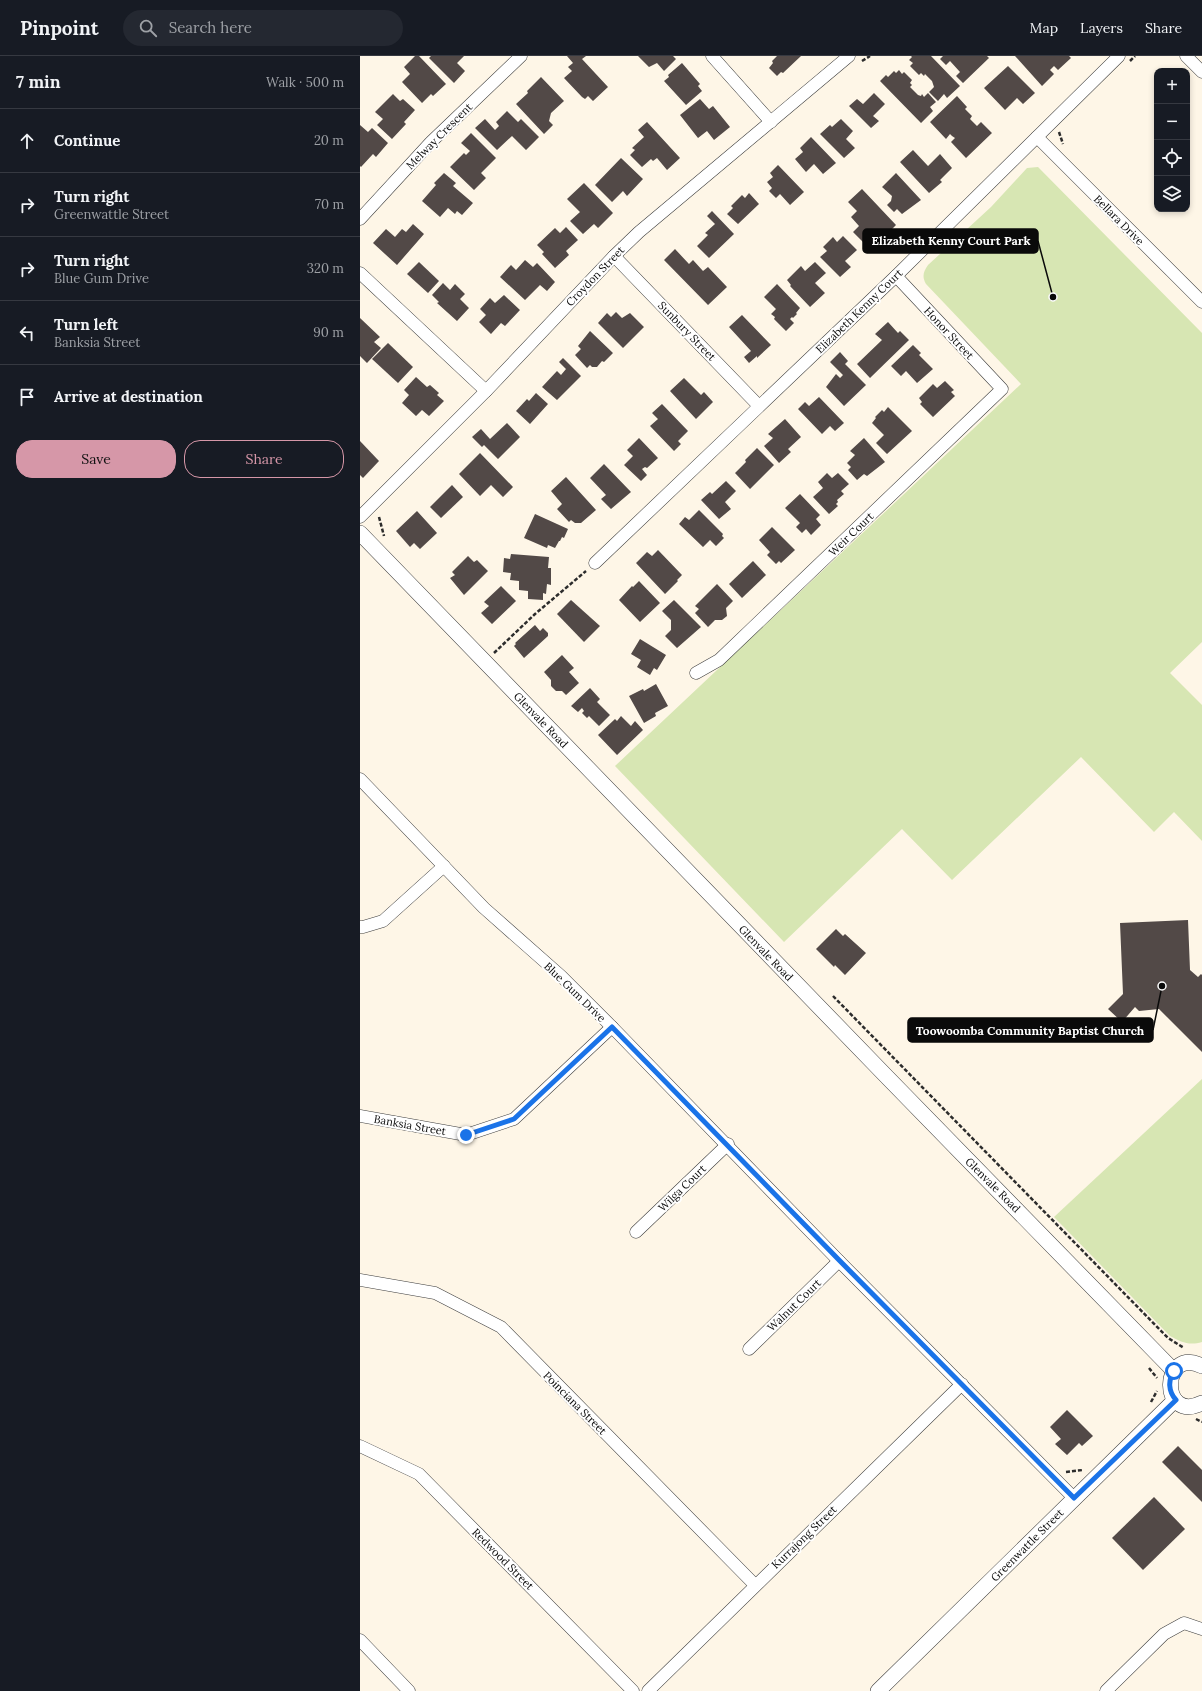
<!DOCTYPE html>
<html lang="en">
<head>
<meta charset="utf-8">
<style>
	:root { --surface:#171b24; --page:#242831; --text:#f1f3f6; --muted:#9ea1a6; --line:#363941; --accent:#d697a8 }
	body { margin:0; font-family:Lora,serif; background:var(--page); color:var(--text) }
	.controls { position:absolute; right:12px; top:12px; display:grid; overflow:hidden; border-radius:8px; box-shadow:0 2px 6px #0003 }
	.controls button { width:36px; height:36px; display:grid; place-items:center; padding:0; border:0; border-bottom:1px solid var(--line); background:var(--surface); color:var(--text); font:20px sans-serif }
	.stop { position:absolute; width:12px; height:12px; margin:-9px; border:3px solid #1a73e8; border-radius:50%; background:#fff }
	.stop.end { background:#1a73e8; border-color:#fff; box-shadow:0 1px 4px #0008 }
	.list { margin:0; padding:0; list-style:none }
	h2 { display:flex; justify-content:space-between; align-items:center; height:52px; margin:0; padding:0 16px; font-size:17px }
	h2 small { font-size:13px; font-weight:400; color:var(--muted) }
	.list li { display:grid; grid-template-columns:26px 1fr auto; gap:12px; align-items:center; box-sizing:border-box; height:64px; padding:0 16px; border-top:1px solid var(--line) }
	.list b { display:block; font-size:15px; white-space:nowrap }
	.list p { margin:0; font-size:13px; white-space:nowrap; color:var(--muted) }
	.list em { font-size:13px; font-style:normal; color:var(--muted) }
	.actions { display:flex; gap:8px; padding:12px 16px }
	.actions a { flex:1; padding:9px 0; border:1px solid var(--accent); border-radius:16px; text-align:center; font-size:14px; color:var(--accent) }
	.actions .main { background:var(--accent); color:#111 }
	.icon { flex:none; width:22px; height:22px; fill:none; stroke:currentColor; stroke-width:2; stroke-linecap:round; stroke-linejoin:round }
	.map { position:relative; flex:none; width:842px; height:1635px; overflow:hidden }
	header { display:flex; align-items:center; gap:24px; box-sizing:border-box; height:56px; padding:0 20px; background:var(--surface); border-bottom:1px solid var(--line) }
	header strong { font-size:19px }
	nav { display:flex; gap:22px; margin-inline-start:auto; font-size:14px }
	.search { width:280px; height:36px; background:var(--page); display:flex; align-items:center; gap:10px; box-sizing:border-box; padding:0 14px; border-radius:22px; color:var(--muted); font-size:15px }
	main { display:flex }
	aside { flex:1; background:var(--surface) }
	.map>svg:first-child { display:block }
</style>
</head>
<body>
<header>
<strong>Pinpoint</strong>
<div class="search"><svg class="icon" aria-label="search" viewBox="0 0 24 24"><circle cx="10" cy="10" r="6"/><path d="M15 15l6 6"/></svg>Search here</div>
<nav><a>Map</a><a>Layers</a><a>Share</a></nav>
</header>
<main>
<aside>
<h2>7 min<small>Walk · 500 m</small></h2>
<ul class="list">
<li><svg class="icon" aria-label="ahead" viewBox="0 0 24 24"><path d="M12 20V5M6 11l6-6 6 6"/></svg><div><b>Continue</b></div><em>20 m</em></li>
<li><svg class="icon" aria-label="right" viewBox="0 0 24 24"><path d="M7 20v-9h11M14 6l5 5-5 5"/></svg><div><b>Turn right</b><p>Greenwattle Street</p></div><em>70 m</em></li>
<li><svg class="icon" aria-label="right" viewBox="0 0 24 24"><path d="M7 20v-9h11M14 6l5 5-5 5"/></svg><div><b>Turn right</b><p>Blue Gum Drive</p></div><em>320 m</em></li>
<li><svg class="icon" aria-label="left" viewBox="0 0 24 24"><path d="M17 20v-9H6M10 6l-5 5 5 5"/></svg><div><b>Turn left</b><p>Banksia Street</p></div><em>90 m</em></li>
<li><svg class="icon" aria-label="arrive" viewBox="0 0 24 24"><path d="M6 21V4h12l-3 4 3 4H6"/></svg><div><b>Arrive at destination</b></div></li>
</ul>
<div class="actions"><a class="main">Save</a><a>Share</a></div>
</aside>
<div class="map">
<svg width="842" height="1635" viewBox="0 0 842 1635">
	<rect width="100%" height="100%" fill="#fef6e7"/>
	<g fill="#d7e6b3">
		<path d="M678,111L842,277V586L810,617L842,649V785L814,756L794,776L721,701L592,824L542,773L424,886L255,710L661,328L566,228C562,221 563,216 568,209L631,151L667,112Z"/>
		<path d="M842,1023V1286C829,1290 821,1286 810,1280L694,1161Z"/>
	</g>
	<g fill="#524947">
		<polygon points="55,0 59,0 86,28 73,40 71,38 62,47 42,26 50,18 44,11"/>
		<polygon points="71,0 104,0 97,7 105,15 94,27 69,2"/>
		<polygon points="207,0 226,0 222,3 248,31 233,45 228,40 225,43 222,41 204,22 212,15 208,11 213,7"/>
		<polygon points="278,0 313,0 316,3 304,15 297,7 289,11"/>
		<polygon points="417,0 441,0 423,17 421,16 417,20 409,12 413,7 412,5"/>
		<polygon points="551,0 571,0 600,30 587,42 584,38 578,45 569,36 574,31 572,25 565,18 564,20 561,17 559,19 550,10 553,7 549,4 552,1"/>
		<polygon points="583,0 627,0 629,2 603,27 596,20 600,16 590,5 586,9 580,3"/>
		<polygon points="655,0 709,0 711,2 698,14 694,10 690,14 694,18 682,30"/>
		<polygon points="322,7 340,28 338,30 342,35 326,49 304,25 309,21 308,19"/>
		<polygon points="648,10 675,37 663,48 657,42 645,54 624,32"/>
		<polygon points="539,14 542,18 544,16 552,24 550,27 552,29 550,31 558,39 561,40 562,38 564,41 568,37 576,46 570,51 573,55 561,67 520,25 526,19 528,21 534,15 536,17"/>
		<polygon points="181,21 204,45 191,57 189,65 193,69 184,78 156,48 168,37 167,35"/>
		<polygon points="514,37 525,48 513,60 519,65 511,72 489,50 497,43 503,48"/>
		<polygon points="33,38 40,45 43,43 55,54 44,66 46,68 32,83 17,69 23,63 15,56"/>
		<polygon points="597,40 607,51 605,53 612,60 610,63 617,70 621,66 632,77 606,102 591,86 595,82 592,80 590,78 586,83 570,66"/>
		<polygon points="340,43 349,53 353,50 370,71 354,84 347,75 338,82 320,59"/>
		<polygon points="147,55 158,66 161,63 179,81 166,94 152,80 137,94 115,72 125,63 135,74 139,70 136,66"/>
		<polygon points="481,63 493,75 486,83 495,92 484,102 460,78 470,69 472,71"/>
		<polygon points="287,66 320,102 307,114 297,102 293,105 291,103 282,111 270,99 275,94 272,92 284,81 278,74"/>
		<polygon points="0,69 8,76 12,72 28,87 16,101 13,98 1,111 0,110"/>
		<polygon points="111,77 136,102 121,117 126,122 114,134 90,111 104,97 106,99 110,95 101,87"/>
		<polygon points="451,81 476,107 463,118 454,108 446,116 435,103 443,96 440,92"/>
		<polygon points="553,94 568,110 580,98 592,112 580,124 582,126 569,137 540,106"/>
		<polygon points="261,102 283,123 267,140 263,135 252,146 235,129"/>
		<polygon points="418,109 444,136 430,149 420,138 416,142 409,135 412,132 407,126 413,121 410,117"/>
		<polygon points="84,117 96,127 93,130 113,147 102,159 97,155 95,158 88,152 80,161 62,145 76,129 74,127"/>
		<polygon points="536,117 561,144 542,158 537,153 534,156 527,149 531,145 532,140 522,131"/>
		<polygon points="224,127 253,157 238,172 234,168 223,178 210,165 220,156 207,143"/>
		<polygon points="502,133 536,169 524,181 522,178 508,191 493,176 499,170 491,161 497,155 488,146"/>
		<polygon points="389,137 399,148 378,168 367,158 373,152 371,150 382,139 385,142"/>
		<polygon points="352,155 374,178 349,202 337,190 348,179 345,177 355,168 347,160"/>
		<polygon points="53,168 64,178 37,209 13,187 26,173 35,181 42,173 46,176"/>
		<polygon points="206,171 218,184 206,195 209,199 195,212 182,198 184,196 177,189 195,172 200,177"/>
		<polygon points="483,180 497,194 485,205 491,211 480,221 460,201 467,195 463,191 473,181 477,186"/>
		<polygon points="315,193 329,208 333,204 343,215 348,211 367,231 348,249 304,204"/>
		<polygon points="165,204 173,211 177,207 195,226 187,235 180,229 165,244 140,221 151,209 156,214"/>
		<polygon points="59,206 79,225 68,237 47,218"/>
		<polygon points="455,206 466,217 455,227 465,237 450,251 430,230 431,229 427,224 441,210 445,215"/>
		<polygon points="83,227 90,234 95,228 105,238 100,243 109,252 97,265 77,247 79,246 72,239"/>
		<polygon points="417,228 440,252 436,257 437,258 433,262 432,261 430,263 434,267 426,275 414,263 415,261 411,258 416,253 404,241"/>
		<polygon points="144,239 160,254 145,270 141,267 131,278 119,266 126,259 120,253 130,242 135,247"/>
		<polygon points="256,256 262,262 270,257 284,271 263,292 238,267 247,257 251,261"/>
		<polygon points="382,259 411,289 397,302 397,300 389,307 384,301 391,295 369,271"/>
		<polygon points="0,262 20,281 14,286 21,292 7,307 0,300"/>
		<polygon points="528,266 538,277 540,275 549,284 510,322 497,308 522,284 515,278"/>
		<polygon points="230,275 253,297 244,306 242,305 237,311 232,311 230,309 227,312 215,299 221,293 218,290"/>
		<polygon points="28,287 53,311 38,327 12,303"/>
		<polygon points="553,289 561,297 559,299 573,313 557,327 546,315 541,320 531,310"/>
		<polygon points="480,296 488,305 485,308 506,329 484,350 466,331 476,318 480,322 483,319 470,306"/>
		<polygon points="203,302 221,320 197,344 182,331 197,315 201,319 206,313 199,306"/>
		<polygon points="56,321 67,331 70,329 79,337 77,339 84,345 69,360 62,354 56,360 42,347 49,339 44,334"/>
		<polygon points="324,322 341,339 344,336 353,346 336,363 310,335"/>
		<polygon points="585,325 594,334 591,336 595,340 573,361 560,348 562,346 559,342 573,328 577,332"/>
		<polygon points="176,337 188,348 170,368 156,355 167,343 169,345"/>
		<polygon points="459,341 484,367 475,375 470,370 462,378 438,353 445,346 449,350"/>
		<polygon points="302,348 328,375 318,385 321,388 314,395 290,370 298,363 292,357"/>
		<polygon points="528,351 552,375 527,398 516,387 524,379 512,367 516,362 515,361 522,354 524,356"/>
		<polygon points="425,363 441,381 428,393 431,396 419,407 404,390 413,382 408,378"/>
		<polygon points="147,367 160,381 138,403 124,389 122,391 112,381 121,373 130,383"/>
		<polygon points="279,382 298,402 287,412 285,411 282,413 287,419 281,425 264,409 273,400 267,394"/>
		<polygon points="504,382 525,406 507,420 504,418 497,424 488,414 491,411 487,407 495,399 490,395"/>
		<polygon points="0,385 19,405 3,422 0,419"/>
		<polygon points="397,392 414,409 390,433 375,417 386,406 385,404"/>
		<polygon points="120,397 153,431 143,441 131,429 120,440 99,418"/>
		<polygon points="244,408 271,436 251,453 241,443 246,439 230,422"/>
		<polygon points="467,417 472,422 478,417 489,428 481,435 484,438 477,444 478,446 476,448 478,450 469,458 453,441 463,432 458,426"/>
		<polygon points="206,421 236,454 221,467 215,467 211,464 209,466 197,453 202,448 191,435"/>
		<polygon points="366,425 376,435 365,446 371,453 359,463 341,444 350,436 352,438"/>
		<polygon points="92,429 103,441 81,462 70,451"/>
		<polygon points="440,438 460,459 456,463 461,469 451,479 446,473 442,477 436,471 440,467 425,452"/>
		<polygon points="339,454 363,478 362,480 364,482 356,490 350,484 343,491 319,468 325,461 329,464"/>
		<polygon points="57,455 77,477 60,493 54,487 50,491 36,475"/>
		<polygon points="175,458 208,473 204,482 202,481 200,485 199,485 195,492 188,489 187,492 164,482"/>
		<polygon points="412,471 435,494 421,507 419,505 416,508 407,499 410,496 399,484"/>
		<polygon points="298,494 322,519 317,524 318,525 305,538 276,507 287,496 292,500"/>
		<polygon points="151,498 189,501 188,512 191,512 191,529 187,528 186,538 183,537 183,544 168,543 168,535 159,534 159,525 150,524 151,517 143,516 144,502 150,503"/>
		<polygon points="108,500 114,506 117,504 128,515 104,539 90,522 95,519 92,516"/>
		<polygon points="393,505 406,519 382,542 369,528"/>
		<polygon points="279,525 300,547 280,566 259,544 272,530 273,531"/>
		<polygon points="357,528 373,545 366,552 367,560 362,564 355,564 348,571 335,557 339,553 335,550"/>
		<polygon points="141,530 156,545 132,568 121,557 129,550 124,546"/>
		<polygon points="211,544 240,570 224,586 197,558"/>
		<polygon points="314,544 341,571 317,592 305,580 311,574 311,564 302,555"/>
		<polygon points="175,569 180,575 183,572 188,577 188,580 164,602 154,590 156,588 155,587"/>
		<polygon points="280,583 306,599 297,614 294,612 290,619 277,611 281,604 271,598"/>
		<polygon points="202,599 214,612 209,616 219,627 206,639 202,635 196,635 191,630 191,624 184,616"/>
		<polygon points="296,628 308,650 295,657 296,660 284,667 269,640 283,633 284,635"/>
		<polygon points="230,632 240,643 237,646 250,659 239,670 229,660 227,662 222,657 224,655 222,652 218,656 211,650"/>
		<polygon points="261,660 271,670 275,665 283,674 257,699 238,679 255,663 257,665"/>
		<polygon points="828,864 830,914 838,921 841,918 842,919 842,996 799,953 779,955 775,951 762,966 748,953 763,938 760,867"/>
		<polygon points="476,873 483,880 485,878 506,897 485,919 475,909 474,911 456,893"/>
		<polygon points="707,1354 733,1380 722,1390 719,1387 707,1399 695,1388 701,1383 690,1371"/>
		<polygon points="818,1390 842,1414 842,1446 802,1406"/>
		<polygon points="794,1441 825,1473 783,1514 752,1482"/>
	</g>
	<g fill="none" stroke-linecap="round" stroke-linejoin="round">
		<g stroke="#3d3d3d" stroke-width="13">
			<g id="minor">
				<polyline points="352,0 411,66"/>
				<polyline points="826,0 842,16"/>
				<polyline points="677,81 842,246"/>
				<polyline points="0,163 71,86 161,0"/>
				<polyline points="254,200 399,350"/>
				<polyline points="0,217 126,335"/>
				<polyline points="0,461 126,335 254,200 279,176 489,0"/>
				<polyline points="235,507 536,220 759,0"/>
				<polyline points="336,617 359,604 642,333 536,220"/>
				<polyline points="0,723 124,852 201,920 252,971 479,1205 714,1442"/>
				<polyline points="0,871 3,871 23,865 84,810"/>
				<polyline points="0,1060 106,1079 154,1063 252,971"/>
				<polyline points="276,1176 368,1088"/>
				<polyline points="0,1224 75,1237 141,1271 395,1529"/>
				<polyline points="389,1293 479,1205"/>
				<polyline points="0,1390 59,1418 273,1635"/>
				<polyline points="0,1584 49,1635"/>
				<polyline points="288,1635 602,1328"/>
				<polyline points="746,1635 804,1578 824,1567 842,1573"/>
			</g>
		</g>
		<g stroke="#3d3d3d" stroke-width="16">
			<g id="tertiary">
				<polyline points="0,477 527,1021 814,1315"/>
				<path d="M842,1310C801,1289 799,1368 842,1347"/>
				<polyline points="518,1635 815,1344"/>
			</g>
		</g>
		<g stroke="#2c2c2c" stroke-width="2.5" stroke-dasharray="4 2" stroke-linecap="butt">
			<polyline points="502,5 510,0"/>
			<polyline points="770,5 775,0"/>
			<polyline points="699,76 703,88"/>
			<polyline points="19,461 24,480"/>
			<polyline points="134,597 175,558 226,515"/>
			<polyline points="473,940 808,1282 824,1292"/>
			<polyline points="789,1312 797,1322"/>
			<polyline points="791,1346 797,1335"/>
			<polyline points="836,1363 842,1366"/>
			<polyline points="706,1416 723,1414"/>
		</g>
		<use href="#minor" stroke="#fff" stroke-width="12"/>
		<use href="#tertiary" stroke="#fff" stroke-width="15"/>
	</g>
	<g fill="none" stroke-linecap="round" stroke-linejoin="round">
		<path stroke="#1a73e8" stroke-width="5" d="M106,1079L154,1063L252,971L479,1204L714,1442L816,1344C808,1335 808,1324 814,1315"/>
	</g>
	<g text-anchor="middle" stroke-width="4" stroke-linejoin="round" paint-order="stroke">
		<g font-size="11" fill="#0a0a0a" stroke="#fff">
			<text transform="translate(79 80) rotate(-45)" y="4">Melway Crescent</text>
			<text transform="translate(759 164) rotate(45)" y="4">Bellara Drive</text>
			<text transform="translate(235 220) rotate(-46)" y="4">Croydon Street</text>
			<text transform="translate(499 255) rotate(-44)" y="4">Elizabeth Kenny Court</text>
			<text transform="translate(327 275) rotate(46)" y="4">Sunbury Street</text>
			<text transform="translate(589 277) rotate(47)" y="4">Honor Street</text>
			<text transform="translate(491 478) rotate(-44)" y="4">Weir Court</text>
			<text transform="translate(181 664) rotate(46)" y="4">Glenvale Road</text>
			<text transform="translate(406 897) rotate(46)" y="4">Glenvale Road</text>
			<text transform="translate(215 936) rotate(44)" y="4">Blue Gum Drive</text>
			<text transform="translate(50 1069) rotate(10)" y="4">Banksia Street</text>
			<text transform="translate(633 1129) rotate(45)" y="4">Glenvale Road</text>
			<text transform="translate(322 1132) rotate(-44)" y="4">Wilga Court</text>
			<text transform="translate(434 1249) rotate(-44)" y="4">Walnut Court</text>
			<text transform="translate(215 1347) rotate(45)" y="4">Poinciana Street</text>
			<text transform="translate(444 1481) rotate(-44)" y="4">Kurrajong Street</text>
			<text transform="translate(667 1489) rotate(-45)" y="4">Greenwattle Street</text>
			<text transform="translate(143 1503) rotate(45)" y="4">Redwood Street</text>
		</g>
	</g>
	<path fill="none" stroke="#0a0a0a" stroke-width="1.5" d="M693 241L678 185M802 930L793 974"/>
	<g fill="#0a0a0a" stroke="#fff" stroke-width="1.5">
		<circle cx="693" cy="241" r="4"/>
		<circle cx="802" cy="930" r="4"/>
	</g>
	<g fill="#0a0a0a" stroke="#0a0a0a" stroke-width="1.5">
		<rect x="503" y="173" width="175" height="24" rx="4"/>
		<rect x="548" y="962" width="245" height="24" rx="4"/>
	</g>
	<g font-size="12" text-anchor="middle" font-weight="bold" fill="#fff">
		<text x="591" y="189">Elizabeth Kenny Court Park</text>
		<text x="670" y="979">Toowoomba Community Baptist Church</text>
	</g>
</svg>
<div class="controls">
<button>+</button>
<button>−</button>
<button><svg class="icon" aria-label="locate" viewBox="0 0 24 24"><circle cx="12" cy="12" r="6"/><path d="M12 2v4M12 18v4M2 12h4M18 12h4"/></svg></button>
<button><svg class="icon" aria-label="layers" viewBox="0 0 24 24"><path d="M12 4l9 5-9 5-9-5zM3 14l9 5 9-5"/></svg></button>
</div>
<div class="stop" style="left:814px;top:1315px"></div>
<div class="stop end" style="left:106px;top:1079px"></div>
</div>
</main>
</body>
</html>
